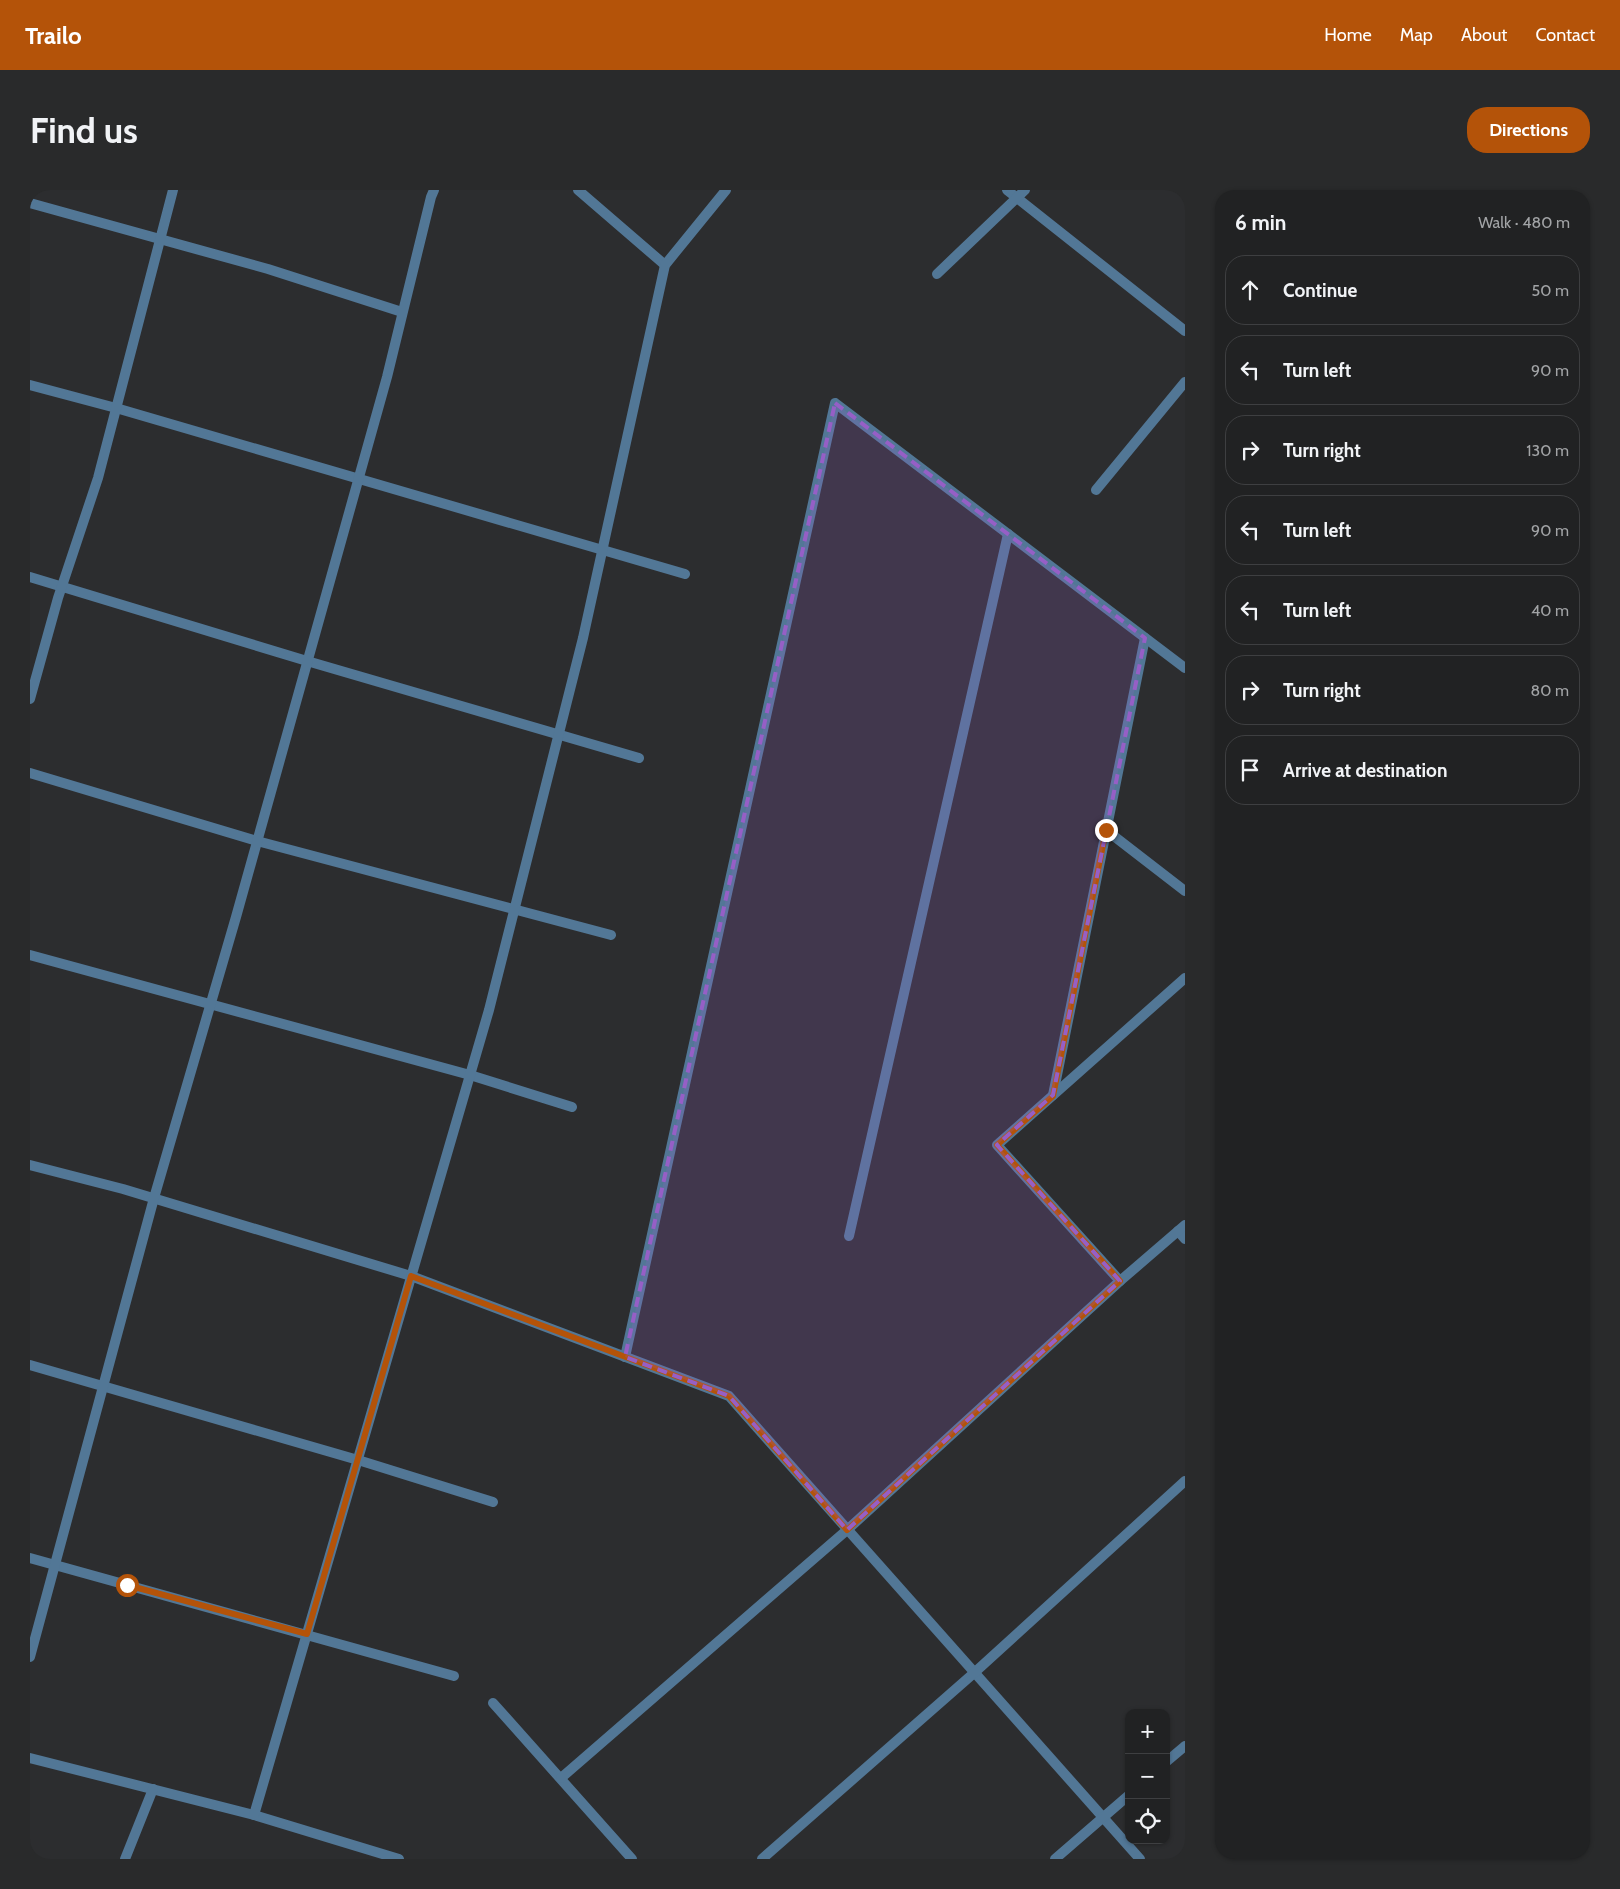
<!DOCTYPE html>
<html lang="en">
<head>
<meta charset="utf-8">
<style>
	:root { --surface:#212223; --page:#292a2b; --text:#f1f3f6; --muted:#a2a4a6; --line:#3e3f41; --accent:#b45309 }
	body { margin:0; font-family:Cabin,sans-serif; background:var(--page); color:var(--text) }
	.controls { position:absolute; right:15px; bottom:15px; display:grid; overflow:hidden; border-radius:10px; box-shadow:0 1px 4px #0004 }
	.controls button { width:45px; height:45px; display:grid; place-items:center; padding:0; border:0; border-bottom:1px solid var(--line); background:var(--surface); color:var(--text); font:25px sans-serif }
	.stop { position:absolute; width:15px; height:15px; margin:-11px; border:4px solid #b45309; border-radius:50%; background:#fff }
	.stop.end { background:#b45309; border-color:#fff; box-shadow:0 1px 5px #0008 }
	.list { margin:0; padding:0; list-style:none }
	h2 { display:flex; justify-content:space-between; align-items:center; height:65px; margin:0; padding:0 20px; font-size:21px }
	h2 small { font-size:16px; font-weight:400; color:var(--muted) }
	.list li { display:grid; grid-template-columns:32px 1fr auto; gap:15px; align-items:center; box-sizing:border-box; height:70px; margin:0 10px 10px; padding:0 10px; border:1px solid var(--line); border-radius:20px }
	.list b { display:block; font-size:19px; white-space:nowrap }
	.list em { font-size:16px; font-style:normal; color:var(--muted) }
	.icon { flex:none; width:28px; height:28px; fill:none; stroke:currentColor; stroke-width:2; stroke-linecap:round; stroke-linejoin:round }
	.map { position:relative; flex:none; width:1155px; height:1669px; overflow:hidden; border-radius:20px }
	header { display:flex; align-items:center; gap:30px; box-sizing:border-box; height:70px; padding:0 25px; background:var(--accent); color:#fff }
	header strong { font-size:24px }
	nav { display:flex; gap:28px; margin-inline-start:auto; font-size:18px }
	.intro { display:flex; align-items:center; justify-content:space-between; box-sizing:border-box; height:120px; padding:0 30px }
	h1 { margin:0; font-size:35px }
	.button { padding:12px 22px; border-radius:20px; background:var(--accent); color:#fff; font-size:18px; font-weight:700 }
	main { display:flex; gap:30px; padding:0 30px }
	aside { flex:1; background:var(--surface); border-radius:20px; box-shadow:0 1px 4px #0004 }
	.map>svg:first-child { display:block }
</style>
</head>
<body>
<header>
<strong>Trailo</strong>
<nav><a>Home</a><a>Map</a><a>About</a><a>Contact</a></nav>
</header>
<div class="intro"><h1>Find us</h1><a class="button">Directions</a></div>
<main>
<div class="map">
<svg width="1155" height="1669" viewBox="0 0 1155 1669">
	<rect width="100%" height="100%" fill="#2c2d2f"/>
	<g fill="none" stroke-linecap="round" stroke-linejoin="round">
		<g stroke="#527796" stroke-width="10">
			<polyline points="548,0 635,75"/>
			<polyline points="977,0 1155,141"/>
			<polyline points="0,13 238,79 372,122"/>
			<polyline points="907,84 995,0"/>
			<polyline points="0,195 86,218 655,384"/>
			<polyline points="1066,300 1155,192"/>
			<polyline points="0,387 277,471 609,568"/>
			<polyline points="0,509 28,408 68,288 143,0"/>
			<polyline points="0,583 227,651 581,745"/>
			<polyline points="1076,640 1155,701"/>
			<polyline points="0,765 440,885 542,917"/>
			<polyline points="1023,905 1115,448"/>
			<polyline points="0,975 93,999 381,1086 699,1206 1110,1669"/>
			<polyline points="1148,1041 1155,1049"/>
			<polyline points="819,1046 978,344"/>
			<polyline points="1090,1091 967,955 1155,788"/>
			<polyline points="595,1167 805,213 1155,478"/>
			<polyline points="0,1175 328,1270 463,1312"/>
			<polyline points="0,1368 424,1486"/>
			<polyline points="0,1467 124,1008 206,727 357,187 401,7 404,0"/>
			<polyline points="463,1513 602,1669"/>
			<polyline points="0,1568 224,1625 369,1669"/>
			<polyline points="1136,1572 1155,1556"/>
			<polyline points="531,1588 817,1340 1090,1091 1155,1035"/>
			<polyline points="224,1625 459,820 553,448 635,75 696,0"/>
			<polyline points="95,1669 123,1599"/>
			<polyline points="732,1669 944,1483 1155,1291"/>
			<polyline points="1025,1669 1099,1605"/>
		</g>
	</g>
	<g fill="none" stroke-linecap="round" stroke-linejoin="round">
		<polyline stroke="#b45309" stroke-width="6" points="97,1395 277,1444 381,1086 699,1206 817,1340 1090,1091 967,955 1023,906 1076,640"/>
	</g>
	<path fill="#965fc6" fill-opacity="0.2" stroke="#965fc6" stroke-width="4" stroke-dasharray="10 6" stroke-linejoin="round" d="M805,213L1115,448L1023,905L967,955L1090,1091L817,1340L699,1206L595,1167Z"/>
</svg>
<div class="controls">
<button>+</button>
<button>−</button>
<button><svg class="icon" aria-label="locate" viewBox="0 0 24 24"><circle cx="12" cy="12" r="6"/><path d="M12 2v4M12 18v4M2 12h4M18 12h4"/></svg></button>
</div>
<div class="stop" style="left:97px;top:1395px"></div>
<div class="stop end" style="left:1076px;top:640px"></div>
</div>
<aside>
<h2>6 min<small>Walk · 480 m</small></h2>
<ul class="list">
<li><svg class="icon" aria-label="ahead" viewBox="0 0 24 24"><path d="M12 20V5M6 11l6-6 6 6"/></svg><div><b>Continue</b></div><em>50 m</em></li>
<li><svg class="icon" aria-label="left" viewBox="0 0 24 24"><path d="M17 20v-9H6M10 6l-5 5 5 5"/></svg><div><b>Turn left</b></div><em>90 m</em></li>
<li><svg class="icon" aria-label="right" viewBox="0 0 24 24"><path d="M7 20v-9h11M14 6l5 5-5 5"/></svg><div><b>Turn right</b></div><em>130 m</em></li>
<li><svg class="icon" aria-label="left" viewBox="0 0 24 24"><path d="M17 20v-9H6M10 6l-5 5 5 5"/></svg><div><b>Turn left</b></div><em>90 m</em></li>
<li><svg class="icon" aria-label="left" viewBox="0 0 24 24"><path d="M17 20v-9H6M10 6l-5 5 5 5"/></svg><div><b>Turn left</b></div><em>40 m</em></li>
<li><svg class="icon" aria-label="right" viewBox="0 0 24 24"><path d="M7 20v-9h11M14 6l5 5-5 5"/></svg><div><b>Turn right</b></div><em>80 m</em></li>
<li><svg class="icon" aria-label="arrive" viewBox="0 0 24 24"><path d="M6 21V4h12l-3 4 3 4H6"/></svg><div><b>Arrive at destination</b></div></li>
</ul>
</aside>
</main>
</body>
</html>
